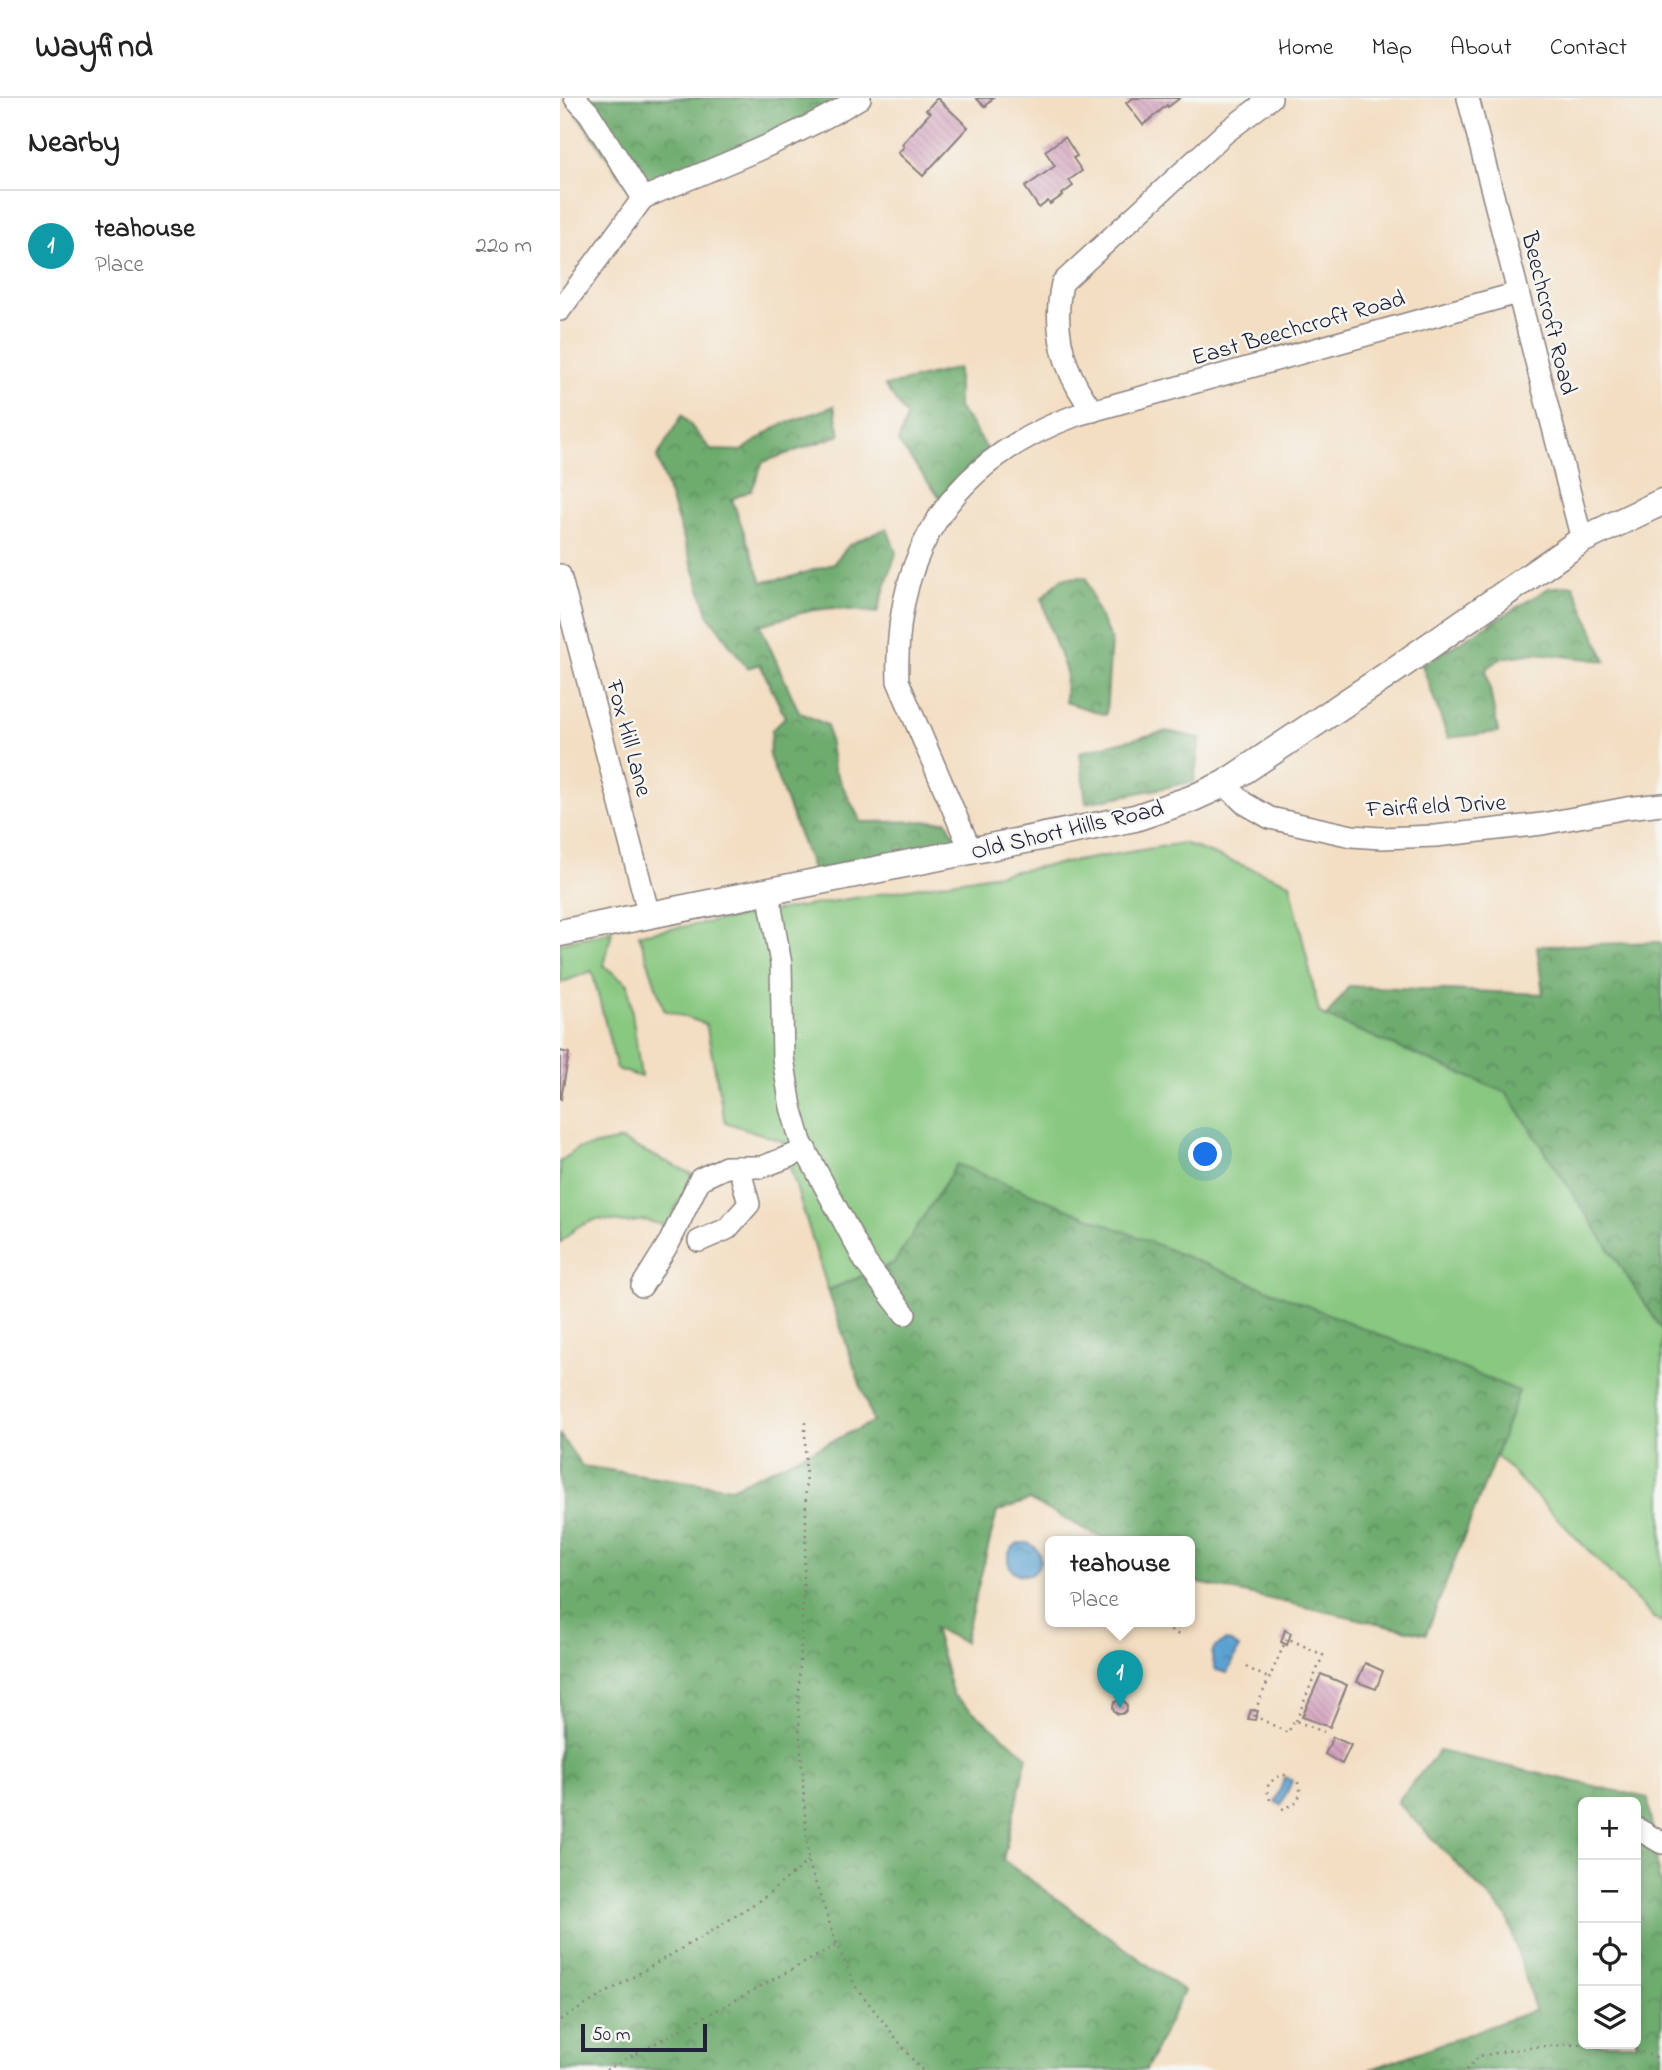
<!DOCTYPE html>
<html lang="en">
<head>
<meta charset="utf-8">
<style>
	:root { --surface:#fff; --page:#f2f2f2; --text:#222; --muted:#767676; --line:#e0e0e0; --accent:#0f766e }
	body { margin:0; font-family:"Indie Flower",sans-serif; background:var(--page); color:var(--text) }
	.controls { position:absolute; right:21px; bottom:21px; display:grid; overflow:hidden; border-radius:10px; box-shadow:0 4px 10px #0003 }
	.controls button { width:63px; height:63px; display:grid; place-items:center; padding:0; border:0; border-bottom:2px solid var(--line); background:var(--surface); color:var(--text); font:35px sans-serif }
	.scale { position:absolute; left:21px; bottom:18px; width:126px; box-sizing:border-box; padding-left:7px; border:4px solid #22223b; border-top:0; font-size:19px; line-height:24px; white-space:nowrap; color:#22223b; -webkit-text-stroke:5px #f6f6f2; paint-order:stroke }
	.you { position:absolute; left:646px; top:1057px; width:24px; height:24px; margin:-18px; border:5px solid #fff; border-radius:50%; background:#1a73e8; box-shadow:0 0 0 10px #1a73e833 }
	.badge { display:grid; place-items:center; width:46px; height:46px; border-radius:50%; background:var(--accent); color:#fff; font-size:23px; font-weight:700 }
	.pin { position:absolute; translate:-50% -58px; filter:drop-shadow(0 2px 4px #0008) }
	.pin::after { content:''; position:absolute; top:37px; width:24px; height:21px; background:inherit; clip-path:polygon(0 0,100% 0,50% 100%) }
	.popup { position:absolute; left:485px; top:1438px; width:150px; height:91px; box-sizing:border-box; display:grid; place-content:center; border-radius:10px; background:var(--surface); filter:drop-shadow(0 2px 5px #0005); font-size:23px; white-space:nowrap; color:var(--muted) }
	.popup b { font-size:26px; color:var(--text) }
	.popup::after { content:''; position:absolute; left:50%; top:100%; margin-left:-14px; border:14px solid transparent; border-top-color:var(--surface) }
	.list { margin:0; padding:0; list-style:none }
	h2 { display:flex; justify-content:space-between; align-items:center; height:91px; margin:0; padding:0 28px; font-size:30px }
	h2 small { font-size:23px; font-weight:400; color:var(--muted) }
	.list li { display:grid; grid-template-columns:46px 1fr auto; gap:21px; align-items:center; box-sizing:border-box; height:112px; padding:0 28px; border-top:2px solid var(--line) }
	.list b { display:block; font-size:26px; white-space:nowrap }
	.list p { margin:0; font-size:23px; white-space:nowrap; color:var(--muted) }
	.list em { font-size:23px; font-style:normal; color:var(--muted) }
	.icon { flex:none; width:38px; height:38px; fill:none; stroke:currentColor; stroke-width:2; stroke-linecap:round; stroke-linejoin:round }
	.map { position:relative; flex:none; width:1102px; height:1972px; overflow:hidden }
	header { display:flex; align-items:center; gap:42px; box-sizing:border-box; height:98px; padding:0 35px; background:var(--surface); border-bottom:2px solid var(--line) }
	header strong { font-size:33px }
	nav { display:flex; gap:38px; margin-inline-start:auto; font-size:24px }
	main { display:flex }
	aside { flex:1; background:var(--surface) }
	.map>svg:first-child { display:block }
</style>
</head>
<body>
<header>
<strong>Wayfind</strong>
<nav><a>Home</a><a>Map</a><a>About</a><a>Contact</a></nav>
</header>
<main>
<aside>
<h2>Nearby<small></small></h2>
<ul class="list">
<li><span class="badge" style="background:#0f9aa8">1</span><div><b>teahouse</b><p>Place</p></div><em>220 m</em></li>
</ul>
</aside>
<div class="map">
<svg width="1102" height="1972" viewBox="0 0 1102 1972">
	<defs>
		<pattern id="forest-crowns" width="20" height="18" patternUnits="userSpaceOnUse" patternTransform="scale(1.75)"><rect width="20" height="18" fill="#6eac6e"/><path d="M2 6a3 3 0 1 1 6 0M12 15a3 3 0 1 1 6 0" fill="none" stroke="#5a8c5c"/></pattern>
		<pattern id="water-ripples" width="26" height="14" patternUnits="userSpaceOnUse" patternTransform="scale(1.75)"><rect width="26" height="14" fill="#5ba2d1"/><path d="M2 4q2-2 4 0t4 0M15 11q2-2 4 0t4 0" fill="none" stroke="#4b84ab"/></pattern>
		<pattern id="building-back-hatch" width="6" height="6" patternUnits="userSpaceOnUse" patternTransform="scale(1.75)"><rect width="6" height="6" fill="#d4a3bd"/><path d="M-1 5l2 2M0 0l6 6M5-1l2 2" fill="none" stroke="#ac849b"/></pattern>
	</defs>
	<rect width="100%" height="100%" fill="#f6f6f2"/>
	<filter id="ink" filterUnits="userSpaceOnUse"><feTurbulence type="fractalNoise" baseFrequency=".0143" numOctaves="2"/><feDisplacementMap in="SourceGraphic" scale="14" xChannelSelector="R" yChannelSelector="G"/><feConvolveMatrix kernelMatrix="1 2 1 2 8 2 1 2 1" color-interpolation-filters="sRGB"/></filter>
	<filter id="wash" filterUnits="userSpaceOnUse"><feTurbulence type="fractalNoise" baseFrequency=".00686" numOctaves="4" result="noise"/><feDisplacementMap in="SourceGraphic" scale="28" xChannelSelector="R" yChannelSelector="G"/><feGaussianBlur stdDeviation="1.57" result="paint"/><feColorMatrix in="noise" values="0 0 0 0 0 0 0 0 0 0 0 0 0 0 0 0 0 1.4 0 .05"/><feComposite in="paint" operator="in"/></filter>
	<g filter="url(#wash)">
		<rect width="100%" height="100%" fill="#f3dec2"/>
		<g fill="url(#forest-crowns)" stroke="#486754" stroke-width="2" fill-rule="evenodd">
			<polygon points="6,0 291,0 73,96"/>
			<polygon points="398,270 398,310 411,325 427,351 380,400 338,344 347,319 325,288"/>
			<polygon points="274,308 280,337 203,364 192,392 172,401 202,484 231,479 273,466 290,446 327,430 336,455 317,515 272,510 248,513 200,527 239,614 267,627 274,671 301,724 387,723 400,749 253,773 209,658 212,632 225,619 200,566 187,570 149,518 97,359 122,317 151,352 181,353 218,328"/>
			<polygon points="526,479 536,510 551,542 546,617 505,604 506,574 489,527 482,500 502,480"/>
			<polygon points="1013,487 1046,563 976,555 941,560 926,571 938,634 888,640 862,567 989,490"/>
			<polygon points="606,633 640,640 634,684 526,705 520,654"/>
			<polygon points="1100,844 1102,847 1102,1232 947,995 766,919 789,888 983,896 977,848"/>
			<polygon points="397,1065 959,1293 936,1357 866,1536 630,1483 630,1444 550,1444 469,1402 437,1414 404,1544 374,1530 393,1597 467,1658 443,1762 624,1893 586,1972 0,1972 0,1337 22,1368 171,1390 313,1324 268,1192 334,1165"/>
			<path d="M879,1653L1088,1700L1099,1782L1102,1784V1972H809L975,1912L947,1818L837,1704ZM1023,1704H1076V1946H1023Z"/>
		</g>
		<g fill="#88c880" stroke="#55755e" stroke-width="2">
			<polygon points="623,745 730,785 759,914 766,919 947,995 1102,1232 1102,1525 1093,1519 936,1357 959,1293 397,1066 334,1165 268,1192 222,1043 165,1024 146,926 104,912 79,836"/>
			<polygon points="52,833 44,868 68,886 81,979 57,971 32,873 0,885 0,845"/>
			<polygon points="61,1042 132,1076 107,1128 84,1122 66,1125 37,1121 17,1129 0,1145 0,1064 17,1051"/>
		</g>
		<g fill="url(#water-ripples)" stroke="#3e6286" stroke-width="2">
			<circle cx="464" cy="1461" r="16"/>
			<path d="M665,1543L671,1544L679,1550L667,1575L656,1572C653,1563 650,1559 654,1550Z"/>
			<polygon points="725,1679 732,1683 721,1707 715,1704"/>
		</g>
		<g id="blocks">
			<g fill="url(#building-back-hatch)">
				<polygon points="377,0 408,29 363,78 338,55 344,49 342,46 370,15 366,12"/>
				<polygon points="416,0 433,0 425,9"/>
				<polygon points="573,0 620,0 608,9 607,7 583,27 566,5"/>
				<polygon points="505,39 517,58 513,60 522,73 509,82 513,88 502,96 503,97 490,106 488,103 479,110 465,89 495,68 485,53"/>
				<polygon points="0,953 9,955 1,1001 0,1000"/>
				<polygon points="725,1532 731,1535 727,1547 721,1544"/>
				<polygon points="805,1565 823,1573 816,1591 797,1584"/>
				<polygon points="761,1576 787,1587 770,1629 742,1619"/>
				<circle cx="560" cy="1609" r="7"/>
				<polygon points="691,1612 698,1613 695,1622 688,1621"/>
				<polygon points="773,1639 791,1647 782,1666 765,1656"/>
			</g>
		</g>
	</g>
	<g filter="url(#ink)">
		<use href="#blocks" fill-opacity="0" stroke="#8a807e" stroke-width="2"/>
		<g fill="none" stroke-linecap="round" stroke-linejoin="round">
			<g stroke="#8a807e" stroke-width="24">
				<g id="minor">
					<polyline points="15,0 29,15 83,100"/>
					<polyline points="908,0 1022,442"/>
					<path d="M83,100C157,69 232,41 300,0"/>
					<polyline points="0,212 83,100"/>
					<path d="M533,313C503,274 492,232 502,185L666,34L711,0"/>
					<polyline points="0,477 89,817"/>
					<polyline points="664,686 684,705 710,720 792,738 821,740 876,738 982,726 1067,710 1102,706"/>
					<path d="M411,753L338,583C333,452 395,361 517,317L958,195"/>
					<polyline points="208,793 221,866 223,960 231,1009 241,1044 306,1165 345,1216"/>
					<polyline points="139,1143 167,1131 189,1106 179,1069"/>
					<polyline points="82,1188 110,1143 140,1081 166,1069 202,1069 246,1052"/>
					<polyline points="1076,1730 1102,1745"/>
				</g>
			</g>
			<g stroke="#8a807e" stroke-width="29">
				<polyline id="major" points="0,835 575,720 631,701 664,686 823,580 1022,442 1102,404"/>
			</g>
			<g stroke="#8a807e" stroke-width="2.5" stroke-dasharray="2 5" stroke-linecap="butt">
				<polyline points="245,1324 246,1433 238,1607 248,1763 277,1847 296,1889 360,1971 365,1972"/>
				<polyline points="598,1526 619,1537"/>
				<polyline points="686,1569 710,1581"/>
				<polyline points="736,1623 763,1557 727,1540 693,1617 728,1635 734,1622 736,1623 764,1634"/>
				<polyline points="710,1702 707,1692 709,1685 720,1677 726,1677"/>
				<path d="M722,1711C737,1707 745,1697 737,1683"/>
				<polyline points="0,1922 158,1829 206,1798 248,1763"/>
				<polyline points="1062,1946 1102,1962"/>
				<polyline points="46,1972 277,1847"/>
				<polyline points="906,1972 919,1958 971,1949 1023,1946"/>
			</g>
			<use href="#minor" stroke="#fff" stroke-width="21"/>
			<use href="#major" stroke="#fff" stroke-width="26"/>
		</g>
	</g>
	<g text-anchor="middle" stroke-width="5" stroke-linejoin="round" paint-order="stroke">
		<g font-size="24" fill="#22223b" stroke="#f6f6f2">
			<text transform="translate(990 215) rotate(76)" y="8">Beechcroft Road</text>
			<text transform="translate(738 229) rotate(-16)" y="8">East Beechcroft Road</text>
			<text transform="translate(70 640) rotate(75)" y="8">Fox Hill Lane</text>
			<text transform="translate(876 707) rotate(-3)" y="8">Fairfield Drive</text>
			<text transform="translate(507 731) rotate(-13)" y="8">Old Short Hills Road</text>
		</g>
	</g>
</svg>
<div class="controls">
<button>+</button>
<button>−</button>
<button><svg class="icon" aria-label="locate" viewBox="0 0 24 24"><circle cx="12" cy="12" r="6"/><path d="M12 2v4M12 18v4M2 12h4M18 12h4"/></svg></button>
<button><svg class="icon" aria-label="layers" viewBox="0 0 24 24"><path d="M12 4l9 5-9 5-9-5zM3 14l9 5 9-5"/></svg></button>
</div>
<div class="scale">50 m</div>
<div class="you"></div>
<div class="pin badge" style="left:560px;top:1610px;background:#0f9aa8">1</div>
<div class="popup"><b>teahouse</b>Place</div>
</div>
</main>
</body>
</html>
